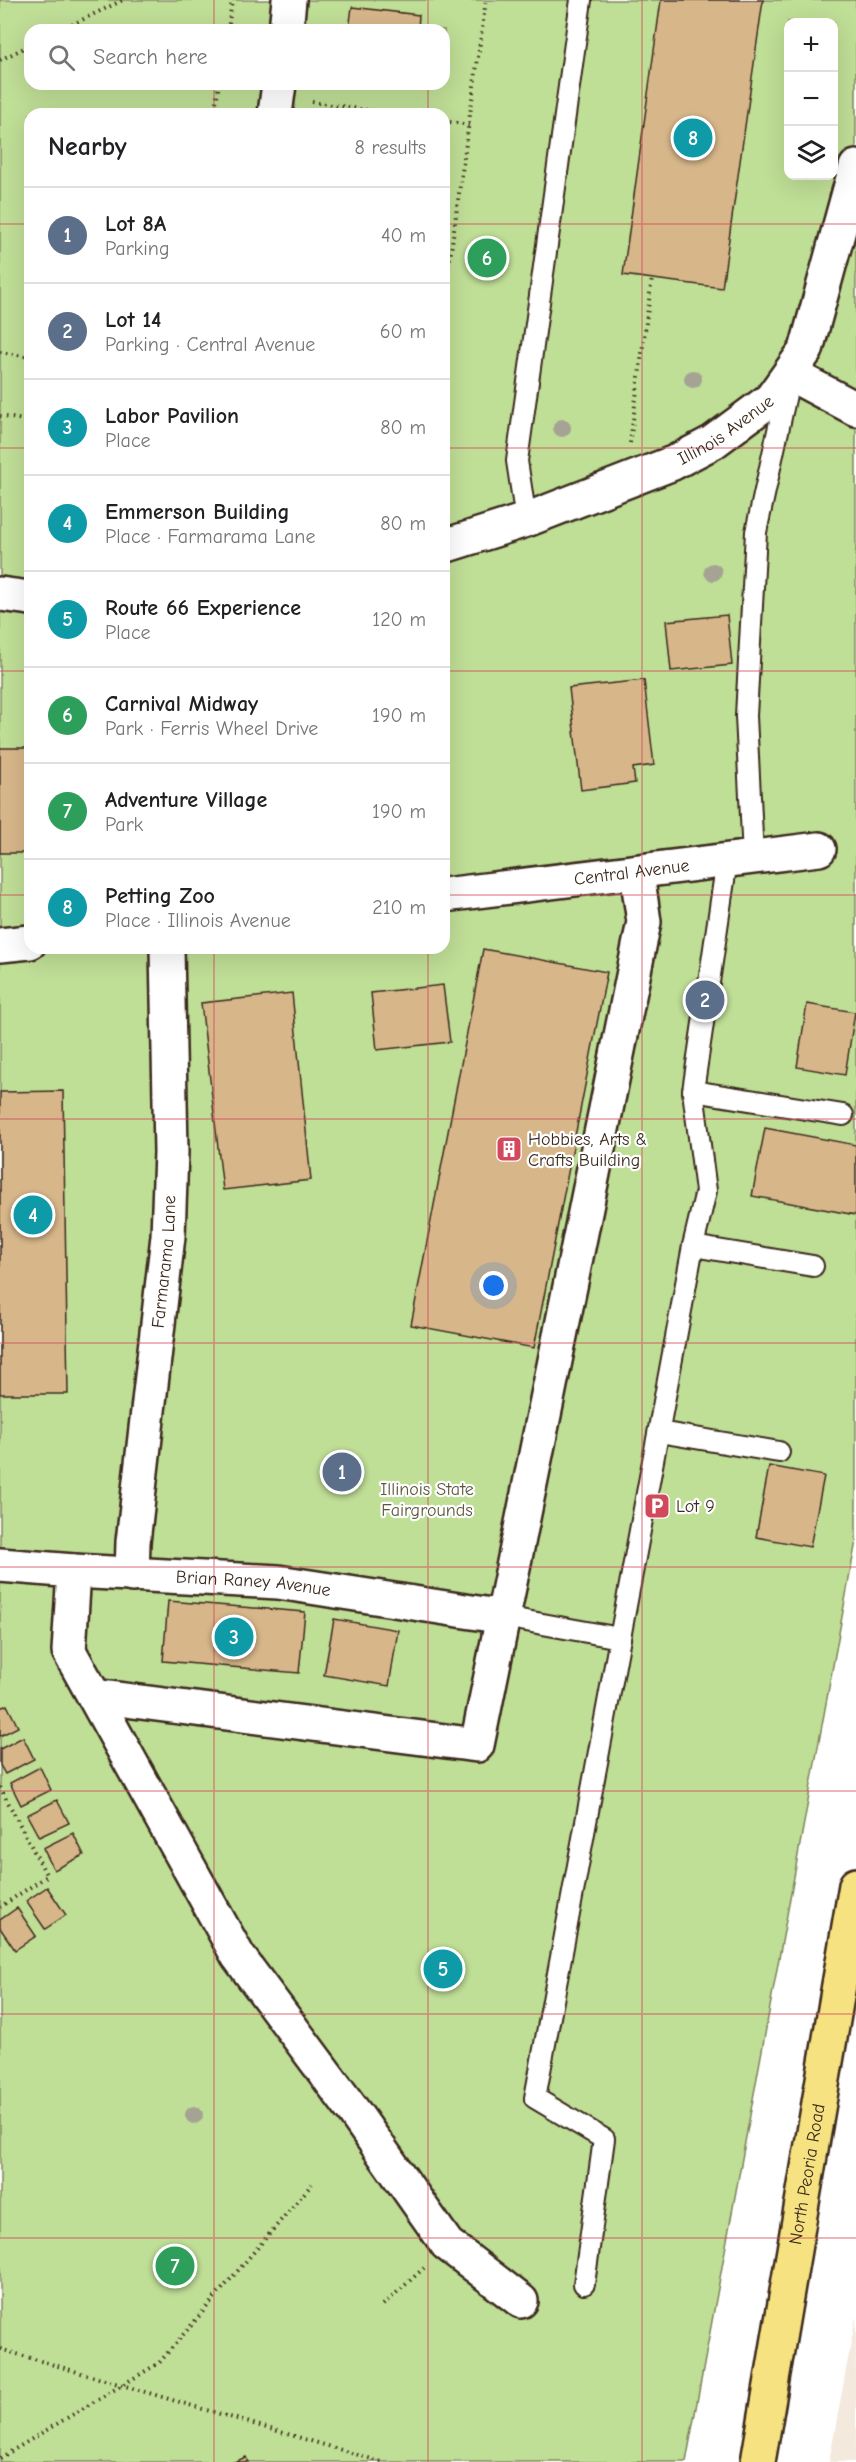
<!DOCTYPE html>
<html lang="en">
<head>
<meta charset="utf-8">
<style>
	:root { --surface:#fff; --page:#f2f2f2; --text:#202124; --muted:#757577; --line:#e0e0e0; --accent:#db2777 }
	body { margin:0; font-family:"Comic Neue",sans-serif; background:var(--page); color:var(--text) }
	.controls { position:absolute; right:18px; top:18px; display:grid; overflow:hidden; border-radius:12px; box-shadow:0 6px 24px #0002 }
	.controls button { width:54px; height:54px; display:grid; place-items:center; padding:0; border:0; border-bottom:2px solid var(--line); background:var(--surface); color:var(--text); font:30px sans-serif }
	.you { position:absolute; left:494px; top:1286px; width:21px; height:21px; margin:-15px; border:4px solid #fff; border-radius:50%; background:#1a73e8; box-shadow:0 0 0 9px #1a73e833 }
	.badge { display:grid; place-items:center; width:39px; height:39px; border-radius:50%; background:var(--accent); color:#fff; font-size:20px; font-weight:700 }
	.pin { position:absolute; translate:-50% -50%; border:3px solid #fff; box-shadow:0 2px 6px #0006 }
	.list { margin:0; padding:0; list-style:none }
	h2 { display:flex; justify-content:space-between; align-items:center; height:78px; margin:0; padding:0 24px; font-size:26px }
	h2 small { font-size:20px; font-weight:400; color:var(--muted) }
	.list li { display:grid; grid-template-columns:39px 1fr auto; gap:18px; align-items:center; box-sizing:border-box; height:96px; padding:0 24px; border-top:2px solid var(--line) }
	.list b { display:block; font-size:22px; white-space:nowrap }
	.list p { margin:0; font-size:20px; white-space:nowrap; color:var(--muted) }
	.list em { font-size:20px; font-style:normal; color:var(--muted) }
	.icon { flex:none; width:33px; height:33px; fill:none; stroke:currentColor; stroke-width:2; stroke-linecap:round; stroke-linejoin:round }
	.map { position:relative; flex:none; width:856px; height:2462px; overflow:hidden }
	.search { position:absolute; background:var(--surface); box-shadow:0 6px 24px #0002; left:24px; top:24px; width:426px; height:66px; display:flex; align-items:center; gap:15px; box-sizing:border-box; padding:0 21px; border-radius:18px; color:var(--muted); font-size:22px }
	.panel { position:absolute; background:var(--surface); box-shadow:0 6px 24px #0002; left:24px; top:108px; width:426px; height:846px; border-radius:18px }
	.map>svg:first-child { display:block }
</style>
</head>
<body>
<div class="map">
<svg width="856" height="2462" viewBox="0 0 856 2462">
	<rect width="100%" height="100%" fill="#fff"/>
	<filter id="ink" filterUnits="userSpaceOnUse"><feTurbulence type="fractalNoise" baseFrequency=".0167" numOctaves="2"/><feDisplacementMap in="SourceGraphic" scale="12" xChannelSelector="R" yChannelSelector="G"/><feConvolveMatrix kernelMatrix="1 2 1 2 8 2 1 2 1" color-interpolation-filters="sRGB"/></filter>
	<g filter="url(#ink)">
		<polygon fill="#f3e9dc" points="856,2316 856,2462 829,2462"/>
		<path fill="#bfde96" stroke="#7d845a" stroke-width="1.5" fill-rule="evenodd" d="M0,0H856V1541L686,2462H0ZM788,22H834V176H788ZM30,30H444V84H30ZM30,114H444V948H30Z"/>
		<g fill="#d7b68a" stroke="#3b2a1e" stroke-width="1.5">
			<polygon points="661,0 763,0 722,288 623,275"/>
			<polygon points="352,7 419,15 418,30 349,30"/>
			<polygon points="727,615 732,665 671,671 666,621"/>
			<polygon points="644,680 654,765 633,768 635,783 581,790 569,688"/>
			<rect x="0" y="748" width="30" height="105"/>
			<polygon points="483,949 607,972 534,1348 411,1325"/>
			<polygon points="443,985 450,1042 377,1050 371,993"/>
			<polygon points="292,993 311,1180 223,1190 201,1003"/>
			<polygon points="807,1004 855,1012 845,1075 797,1067"/>
			<polygon points="63,1091 68,1394 0,1394 0,1092"/>
			<polygon points="765,1128 856,1145 856,1215 752,1196"/>
			<polygon points="769,1466 824,1476 810,1547 756,1537"/>
			<polygon points="168,1601 305,1612 299,1673 163,1661"/>
			<polygon points="334,1619 398,1630 389,1686 324,1675"/>
			<polygon points="7,1705 18,1727 0,1736 0,1708"/>
			<polygon points="23,1737 34,1759 5,1774 0,1765 0,1749"/>
			<polygon points="40,1767 51,1790 21,1805 10,1783"/>
			<polygon points="57,1800 69,1823 39,1837 27,1815"/>
			<polygon points="73,1833 84,1855 54,1870 43,1848"/>
			<polygon points="47,1887 66,1915 45,1929 26,1901"/>
			<polygon points="17,1908 36,1936 15,1950 0,1928 0,1920"/>
			<polygon points="246,2457 248,2462 234,2462"/>
		</g>
		<g fill="none" stroke-linecap="round" stroke-linejoin="round">
			<g stroke="#3b2a1e" stroke-width="24">
				<g id="service">
					<polyline points="526,520 517,461 581,0"/>
					<polyline points="753,857 746,716 756,532 788,385"/>
					<polyline points="727,860 693,1091 843,1115"/>
					<polyline points="693,1091 706,1191 693,1246"/>
					<polyline points="659,1432 779,1452"/>
					<polyline points="504,1617 620,1638 693,1246 813,1266"/>
					<polyline points="584,2284 604,2139 535,2098 620,1638"/>
				</g>
			</g>
			<g stroke="#3b2a1e" stroke-width="38">
				<g id="minor">
					<polyline points="286,30 289,0"/>
					<polyline points="275,114 279,84"/>
					<polyline points="790,374 856,409"/>
					<path id="s1" d="M444,546L526,520L673,463L713,442L771,399L806,350L856,167"/>
					<polyline points="0,594 30,598"/>
					<path id="s2" d="M444,895L819,849"/>
					<polyline points="0,945 30,942"/>
					<path id="s3" d="M0,1565L74,1571L278,1582L504,1617"/>
					<polyline points="74,1571 69,1651 238,1956 354,2112 447,2244 521,2301"/>
					<path id="s4" d="M132,1575L133,1542L168,1236L171,1152L167,948"/>
					<polyline points="94,1696 477,1745 644,922 637,873"/>
				</g>
			</g>
			<g stroke="#3b2a1e" stroke-width="38">
				<g id="primary">
					<path id="s5" d="M758,2462L856,1885"/>
				</g>
			</g>
			<g stroke="#3b2a1e" stroke-width="4" stroke-dasharray="1.5 4.5" stroke-linecap="butt">
				<polyline points="61,30 123,0"/>
				<polyline points="228,30 232,0"/>
				<polyline points="0,60 30,45"/>
				<polyline points="312,102 394,114"/>
				<polyline points="214,114 219,84"/>
				<polyline points="444,121 469,125"/>
				<polyline points="444,301 486,0"/>
				<polyline points="0,352 30,357"/>
				<polyline points="0,416 30,421"/>
				<polyline points="630,443 652,278"/>
				<polyline points="0,1787 47,1876 0,1907"/>
				<polyline points="383,2305 424,2268"/>
				<polyline points="0,2349 382,2462"/>
				<polyline points="0,2458 159,2363 312,2184"/>
			</g>
			<use href="#service" stroke="#fff" stroke-width="20"/>
			<use href="#minor" stroke="#fff" stroke-width="33"/>
			<use href="#primary" stroke="#f7e281" stroke-width="33"/>
		</g>
		<g fill="#a5a394">
			<circle cx="693" cy="379" r="9"/>
			<circle cx="562" cy="428" r="9"/>
			<circle cx="713" cy="572" r="9"/>
			<circle cx="194" cy="2115" r="9"/>
		</g>
	</g>
	<path fill="none" stroke="#d1495b" stroke-width="1.5" stroke-opacity="0.55" d="M214,0V30M428,0V30M642,0V2462M214,84V114M428,84V114M0,224H30M444,224H856M0,448H30M444,448H856M0,671H30M444,671H856M0,895H30M444,895H856M214,948V2462M428,948V2462M0,1119H856M0,1343H856M0,1567H856M0,1791H856M0,2014H856M0,2238H856"/>
	<defs>
		<g id="building-square" transform="scale(1.35)"><rect x="-9" y="-9" width="18" height="18" rx="4" fill="#d1495b" stroke="#fff"/><path d="M-4-6H4V6H1V3H-1V6H-4ZM-2.5-4.3h1.7v1.8h-1.7ZM.8-4.3h1.7v1.8H.8ZM-2.5-1h1.7V.8h-1.7ZM.8-1h1.7V.8H.8Z" fill="#fff"/></g>
		<g id="parking-square" transform="scale(1.35)"><rect x="-9" y="-9" width="18" height="18" rx="4" fill="#d1495b" stroke="#fff"/><path d="M-3.5-5.5H1a3.5 3.5 0 0 1 0 7H-1V5.5H-3.5ZM-1-3.4V-.6H.8a1.4 1.4 0 0 0 0-2.8Z" fill="#fff"/></g>
	</defs>
	<g fill-rule="evenodd">
		<use href="#building-square" x="509" y="1149"/>
		<use href="#parking-square" x="657" y="1506"/>
	</g>
	<g text-anchor="middle" stroke-width="4.5" stroke-linejoin="round" paint-order="stroke">
		<g font-size="18" fill="#3b2a1e" stroke="#fff">
			<text dy="6" stroke="none"><textPath href="#s1" startOffset="306">Illinois Avenue</textPath></text>
			<text dy="6" stroke="none"><textPath href="#s2" startOffset="189">Central Avenue</textPath></text>
			<text dy="6" stroke="none"><textPath href="#s4" startOffset="315">Farmarama Lane</textPath></text>
			<text dy="6" stroke="none"><textPath href="#s3" startOffset="254">Brian Raney Avenue</textPath></text>
			<text dy="6" stroke="none"><textPath href="#s5" startOffset="292">North Peoria Road</textPath></text>
		</g>
		<g font-size="18" fill="#3b2a1e" stroke="#fff" text-anchor="start">
			<text x="528" y="1145">Hobbies, Arts &amp;<tspan x="528" dy="21">Crafts Building</tspan></text>
			<text x="676" y="1512">Lot 9</text>
		</g>
		<g font-size="18" fill="#5c573c" stroke="#fff">
			<text x="427" y="1495">Illinois State<tspan x="427" dy="21">Fairgrounds</tspan></text>
		</g>
	</g>
</svg>
<div class="controls">
<button>+</button>
<button>−</button>
<button><svg class="icon" aria-label="layers" viewBox="0 0 24 24"><path d="M12 4l9 5-9 5-9-5zM3 14l9 5 9-5"/></svg></button>
</div>
<div class="you"></div>
<div class="pin badge" style="left:342px;top:1472px;background:#5c6f8a">1</div>
<div class="pin badge" style="left:705px;top:1000px;background:#5c6f8a">2</div>
<div class="pin badge" style="left:234px;top:1637px;background:#0f9aa8">3</div>
<div class="pin badge" style="left:33px;top:1215px;background:#0f9aa8">4</div>
<div class="pin badge" style="left:443px;top:1969px;background:#0f9aa8">5</div>
<div class="pin badge" style="left:487px;top:258px;background:#2e9e5b">6</div>
<div class="pin badge" style="left:175px;top:2266px;background:#2e9e5b">7</div>
<div class="pin badge" style="left:693px;top:138px;background:#0f9aa8">8</div>
<div class="search"><svg class="icon" aria-label="search" viewBox="0 0 24 24"><circle cx="10" cy="10" r="6"/><path d="M15 15l6 6"/></svg>Search here</div>
<section class="panel">
<h2>Nearby<small>8 results</small></h2>
<ul class="list">
<li><span class="badge" style="background:#5c6f8a">1</span><div><b>Lot 8A</b><p>Parking</p></div><em>40 m</em></li>
<li><span class="badge" style="background:#5c6f8a">2</span><div><b>Lot 14</b><p>Parking · Central Avenue</p></div><em>60 m</em></li>
<li><span class="badge" style="background:#0f9aa8">3</span><div><b>Labor Pavilion</b><p>Place</p></div><em>80 m</em></li>
<li><span class="badge" style="background:#0f9aa8">4</span><div><b>Emmerson Building</b><p>Place · Farmarama Lane</p></div><em>80 m</em></li>
<li><span class="badge" style="background:#0f9aa8">5</span><div><b>Route 66 Experience</b><p>Place</p></div><em>120 m</em></li>
<li><span class="badge" style="background:#2e9e5b">6</span><div><b>Carnival Midway</b><p>Park · Ferris Wheel Drive</p></div><em>190 m</em></li>
<li><span class="badge" style="background:#2e9e5b">7</span><div><b>Adventure Village</b><p>Park</p></div><em>190 m</em></li>
<li><span class="badge" style="background:#0f9aa8">8</span><div><b>Petting Zoo</b><p>Place · Illinois Avenue</p></div><em>210 m</em></li>
</ul>
</section>
</div>
</body>
</html>
